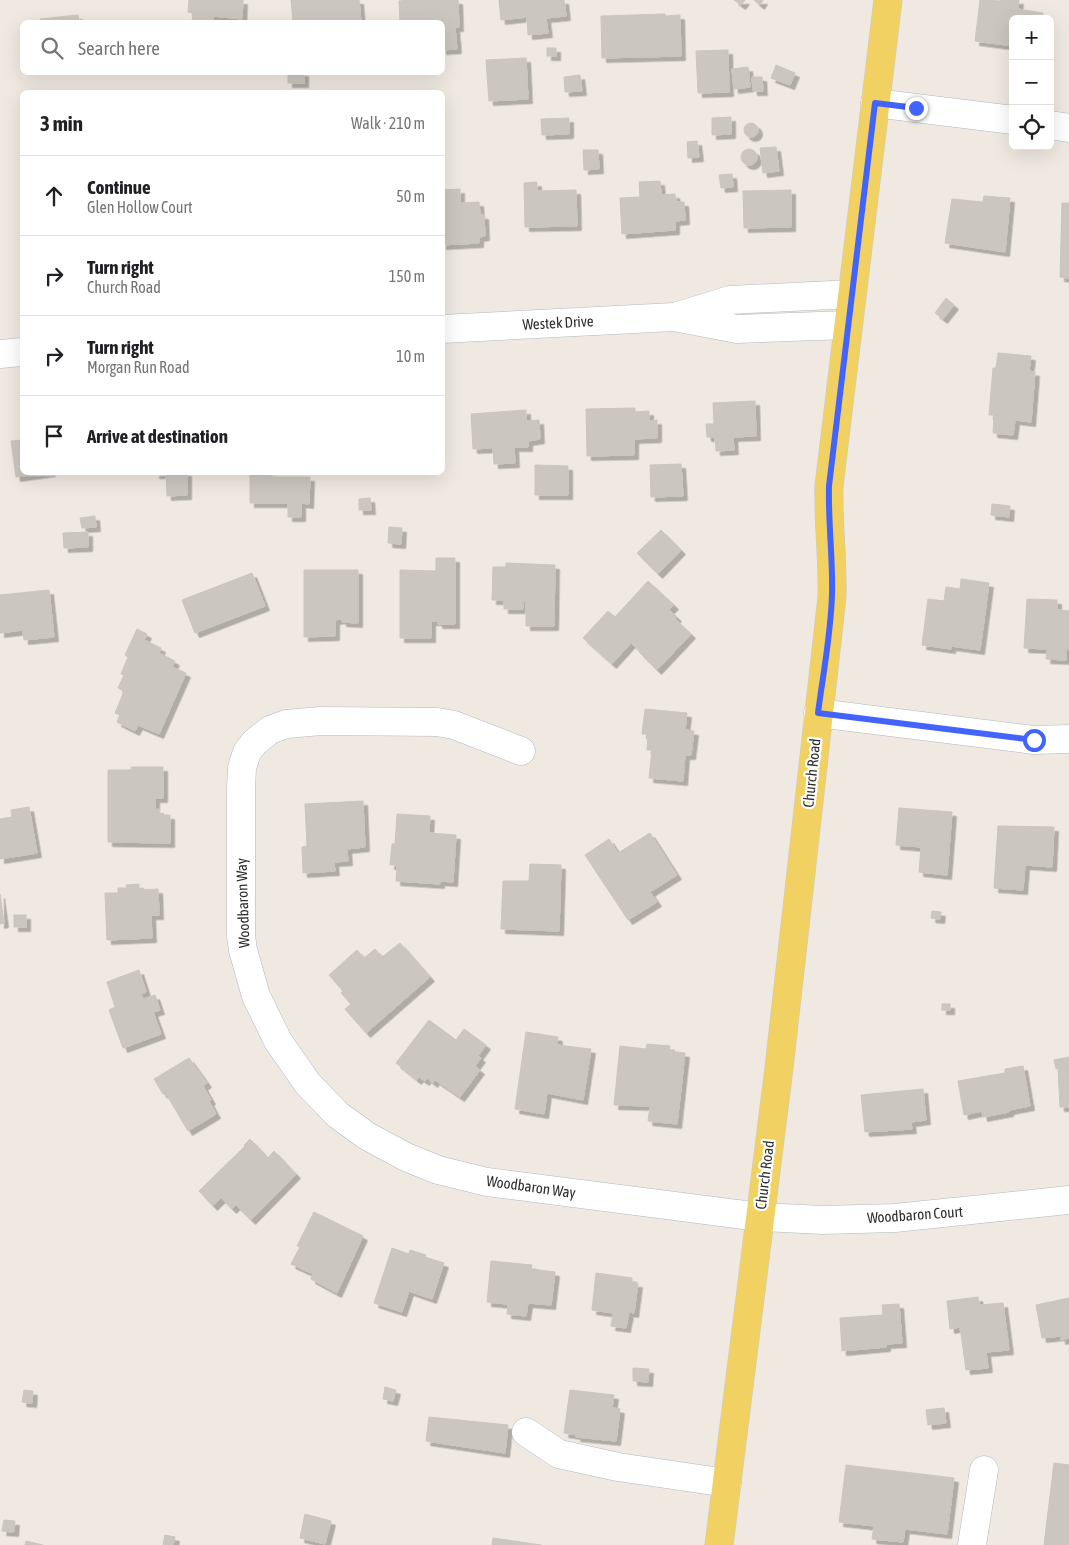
<!DOCTYPE html>
<html lang="en">
<head>
<meta charset="utf-8">
<style>
	:root { --surface:#fff; --page:#f6f6f6; --text:#202124; --muted:#757577; --line:#e0e0e0 }
	body { margin:0; font-family:"Asap Condensed",sans-serif; background:var(--page); color:var(--text) }
	.controls { position:absolute; right:15px; top:15px; display:grid; overflow:hidden; border-radius:8px; box-shadow:0 5px 20px #0002 }
	.controls button { width:45px; height:45px; display:grid; place-items:center; padding:0; border:0; border-bottom:1px solid var(--line); background:var(--surface); color:var(--text); font:25px sans-serif }
	.stop { position:absolute; width:15px; height:15px; margin:-11px; border:4px solid #4264fb; border-radius:50%; background:#fff }
	.stop.end { background:#4264fb; border-color:#fff; box-shadow:0 1px 5px #0008 }
	.list { margin:0; padding:0; list-style:none }
	h2 { display:flex; justify-content:space-between; align-items:center; height:65px; margin:0; padding:0 20px; font-size:21px }
	h2 small { font-size:16px; font-weight:400; color:var(--muted) }
	.list li { display:grid; grid-template-columns:32px 1fr auto; gap:15px; align-items:center; box-sizing:border-box; height:80px; padding:0 20px; border-top:1px solid var(--line) }
	.list b { display:block; font-size:19px; white-space:nowrap }
	.list p { margin:0; font-size:16px; white-space:nowrap; color:var(--muted) }
	.list em { font-size:16px; font-style:normal; color:var(--muted) }
	.icon { flex:none; width:28px; height:28px; fill:none; stroke:currentColor; stroke-width:2; stroke-linecap:round; stroke-linejoin:round }
	.map { position:relative; flex:none; width:1069px; height:1545px; overflow:hidden }
	.search { position:absolute; background:var(--surface); box-shadow:0 5px 20px #0002; left:20px; top:20px; width:425px; height:55px; display:flex; align-items:center; gap:12px; box-sizing:border-box; padding:0 18px; border-radius:8px; color:var(--muted); font-size:19px }
	.panel { position:absolute; background:var(--surface); box-shadow:0 5px 20px #0002; left:20px; top:90px; width:425px; height:385px; border-radius:8px }
	.map>svg:first-child { display:block }
</style>
</head>
<body>
<div class="map">
<svg width="1069" height="1545" viewBox="0 0 1069 1545">
	<defs>
		<filter id="shadow"><feDropShadow dx="4.5" dy="4.5" stdDeviation="0" flood-color="#0004"/></filter>
	</defs>
	<rect width="100%" height="100%" fill="#efe9e1"/>
	<g fill="#cbc7bf" stroke="#cbc5ba" filter="url(#shadow)">
		<polygon points="189,0 243,0 242,19 213,16 213,22 192,22 193,13 188,12"/>
		<polygon points="291,0 359,0 361,22 293,22"/>
		<polygon points="410,0 458,0 459,27 455,27 457,49 442,50 442,22 400,22 399,1"/>
		<polygon points="499,0 564,0 566,16 546,18 548,33 528,35 527,17 501,20"/>
		<polygon points="734,0 745,0 741,5"/>
		<polygon points="754,0 763,0 760,5"/>
		<polygon points="980,0 1001,1 1001,0 1019,0 1018,9 1043,13 1042,19 1013,19 1013,46 975,41"/>
		<polygon points="665,14 665,16 680,15 681,56 602,58 601,16"/>
		<polygon points="78,15 79,22 41,22 40,19"/>
		<rect x="547" y="48" width="9" height="8"/>
		<polygon points="728,50 729,92 698,93 696,51"/>
		<polygon points="526,58 528,99 489,101 486,60"/>
		<polygon points="776,65 795,73 790,85 771,78"/>
		<polygon points="748,67 750,87 734,89 732,69"/>
		<rect x="288" y="72" width="16" height="11"/>
		<polygon points="580,75 582,91 565,92 564,77"/>
		<polygon points="752,77 762,77 763,91 753,91"/>
		<polygon points="731,117 731,134 712,135 712,118"/>
		<polygon points="569,118 569,134 542,135 541,119"/>
		<circle cx="751" cy="130" r="7"/>
		<polygon points="697,141 699,157 688,158 687,142"/>
		<polygon points="776,147 779,171 763,173 760,148"/>
		<circle cx="749" cy="157" r="8"/>
		<polygon points="583,150 598,150 599,169 584,170"/>
		<polygon points="732,174 733,187 721,188 719,175"/>
		<polygon points="660,181 661,195 675,194 676,202 684,202 685,220 675,221 675,230 622,234 620,198 640,197 639,182"/>
		<polygon points="537,182 537,191 576,190 577,226 525,227 524,183"/>
		<polygon points="460,189 460,203 479,202 480,215 484,215 485,236 479,237 479,243 442,245 442,190"/>
		<polygon points="791,190 791,227 744,228 743,191"/>
		<polygon points="984,196 1010,198 1005,252 945,243 952,199 983,202"/>
		<polygon points="1062,203 1069,203 1069,278 1060,277"/>
		<polygon points="946,298 954,305 943,319 935,313"/>
		<polygon points="998,353 1031,356 1029,371 1035,372 1031,422 1015,420 1013,435 993,433 994,415 989,415 993,368 996,368"/>
		<polygon points="755,401 756,436 733,437 734,450 716,451 715,437 707,437 706,424 714,424 713,403"/>
		<polygon points="635,408 635,412 649,411 649,421 657,420 657,438 634,439 634,455 587,456 586,409"/>
		<polygon points="526,410 526,421 539,420 540,439 528,441 528,447 514,447 515,463 494,464 493,448 473,449 471,414"/>
		<polygon points="22,440 22,472 51,472 16,477 11,441"/>
		<polygon points="681,464 683,496 651,497 650,465"/>
		<polygon points="535,465 568,466 568,495 535,495"/>
		<polygon points="155,472 187,472 187,495 167,496 166,474 155,474"/>
		<polygon points="255,472 271,472 271,477 310,477 309,504 301,503 301,517 288,517 288,503 250,503 250,475 255,475"/>
		<polygon points="370,498 371,510 359,510 359,499"/>
		<polygon points="992,504 1010,506 1009,517 991,515"/>
		<polygon points="95,516 96,527 82,528 80,518"/>
		<polygon points="389,527 402,528 401,544 388,543"/>
		<polygon points="661,530 681,550 658,574 637,553"/>
		<polygon points="88,532 88,547 64,548 63,533"/>
		<polygon points="436,558 455,558 455,624 438,624 438,621 431,621 431,638 400,638 400,570 436,571"/>
		<polygon points="506,563 555,565 554,626 526,626 526,602 523,601 523,609 504,609 504,600 492,600 493,567 506,567"/>
		<polygon points="304,570 358,570 358,623 342,622 342,619 335,620 335,636 304,637"/>
		<polygon points="252,573 265,606 195,633 182,600"/>
		<polygon points="961,579 989,583 980,650 951,646 951,649 922,645 928,599 944,601 946,587 960,589"/>
		<polygon points="648,581 674,605 669,610 677,617 675,619 691,634 657,670 639,652 640,651 631,643 612,664 583,638 608,611 615,617"/>
		<polygon points="49,590 54,637 24,640 23,630 0,633 0,595"/>
		<polygon points="1027,599 1057,600 1057,610 1069,611 1069,649 1066,649 1066,660 1046,659 1047,649 1024,648"/>
		<polygon points="137,629 147,634 144,640 161,648 159,653 175,661 172,667 186,673 159,734 138,725 135,731 117,722 120,715 115,713 124,691 118,688 124,675 121,674 128,657 125,655"/>
		<polygon points="645,709 687,713 685,730 694,731 691,755 685,755 683,781 649,778 652,750 647,750 648,734 642,734"/>
		<polygon points="131,767 163,767 163,798 155,798 155,810 159,809 159,815 170,815 170,843 108,842 108,770 131,770"/>
		<polygon points="363,801 365,847 347,849 348,861 334,862 335,871 303,873 302,847 307,846 305,804"/>
		<polygon points="29,807 37,853 0,859 0,819 12,817 11,810"/>
		<polygon points="899,808 952,812 947,875 919,872 921,847 896,845"/>
		<polygon points="397,814 430,816 429,833 456,835 453,882 440,881 440,884 396,881 397,865 390,865 392,844 395,844"/>
		<polygon points="998,826 1054,827 1052,867 1025,865 1023,890 994,888"/>
		<polygon points="650,833 677,875 650,892 657,902 628,920 585,855 609,839 618,853"/>
		<polygon points="530,864 561,865 559,931 501,929 503,881 529,881"/>
		<polygon points="139,884 139,890 158,889 159,915 151,915 152,938 107,940 105,893 118,893 118,888 127,888 126,885"/>
		<polygon points="0,894 4,923 0,924"/>
		<polygon points="932,911 941,912 940,919 931,918"/>
		<rect x="14" y="915" width="12" height="12"/>
		<polygon points="400,943 430,977 366,1033 345,1009 351,1004 341,993 343,991 329,975 357,950 364,958 375,949 382,957"/>
		<polygon points="139,970 146,992 141,994 143,999 155,995 160,1010 153,1012 161,1034 123,1048 109,1010 115,1007 107,982"/>
		<rect x="942" y="1004" width="8" height="6"/>
		<polygon points="429,1020 456,1040 464,1029 486,1045 478,1056 481,1058 475,1066 480,1070 460,1097 435,1080 433,1083 427,1078 425,1081 419,1077 417,1080 396,1063"/>
		<polygon points="526,1032 558,1037 557,1045 591,1049 583,1100 547,1093 544,1114 515,1109"/>
		<polygon points="647,1044 670,1046 669,1051 685,1053 677,1124 648,1121 650,1106 614,1105 620,1046 646,1049"/>
		<polygon points="1069,1057 1069,1066 1056,1069 1054,1060"/>
		<polygon points="189,1058 207,1083 203,1086 211,1100 209,1101 216,1114 188,1131 165,1092 163,1094 154,1079"/>
		<polygon points="1023,1066 1030,1106 1009,1110 1009,1112 983,1117 982,1111 964,1115 958,1081 1005,1073 1005,1069"/>
		<polygon points="1058,1068 1069,1068 1069,1107 1060,1107"/>
		<polygon points="923,1089 926,1120 911,1122 912,1129 865,1132 861,1095"/>
		<polygon points="250,1139 268,1158 274,1151 296,1174 251,1220 236,1205 232,1209 221,1198 213,1206 199,1191 245,1146 244,1145"/>
		<polygon points="314,1212 363,1236 337,1293 311,1279 313,1274 291,1264 300,1247 297,1246"/>
		<polygon points="392,1248 409,1254 410,1250 426,1255 425,1257 444,1263 432,1299 409,1291 402,1312 374,1303"/>
		<polygon points="491,1261 532,1265 531,1269 555,1272 551,1305 528,1303 526,1316 507,1314 508,1304 487,1302"/>
		<polygon points="596,1273 632,1278 632,1283 638,1283 634,1313 629,1312 626,1328 611,1326 613,1313 592,1310"/>
		<polygon points="978,1297 979,1305 1003,1303 1009,1350 986,1352 988,1368 966,1370 960,1327 950,1329 947,1301"/>
		<polygon points="1069,1298 1069,1338 1061,1340 1061,1336 1042,1338 1036,1305"/>
		<polygon points="899,1304 902,1343 886,1344 886,1347 842,1351 840,1318 883,1315 882,1305"/>
		<polygon points="633,1368 649,1369 648,1382 633,1381"/>
		<polygon points="385,1387 396,1390 393,1401 383,1399"/>
		<polygon points="24,1390 33,1391 32,1403 22,1402"/>
		<polygon points="570,1390 614,1395 612,1408 620,1409 616,1441 576,1437 577,1435 564,1433"/>
		<polygon points="944,1408 946,1423 928,1425 926,1410"/>
		<polygon points="429,1417 508,1425 505,1453 426,1441"/>
		<polygon points="1054,1463 1069,1465 1069,1545 1044,1545"/>
		<polygon points="846,1465 954,1478 947,1534 905,1529 903,1542 872,1539 874,1526 839,1522"/>
		<polygon points="305,1514 331,1521 325,1544 300,1538"/>
		<polygon points="4,1520 15,1521 14,1532 2,1531"/>
		<polygon points="165,1535 175,1537 173,1545 163,1545"/>
		<polygon points="493,1538 541,1545 492,1545"/>
		<polygon points="26,1541 43,1545 25,1545"/>
	</g>
	<g fill="none" stroke-linecap="round" stroke-linejoin="round">
		<g stroke="#b4b7c1" stroke-width="29">
			<g id="minor">
				<polyline points="875,103 1013,120"/>
				<polyline points="1050,125 1069,128"/>
				<polyline points="678,316 730,300 852,294"/>
				<polyline points="442,329 674,317 737,329 848,325"/>
				<polyline points="0,354 22,352"/>
				<polyline points="818,713 1034,740 1069,739"/>
				<polyline points="521,751 454,725 437,722 321,721 286,724 270,730 255,742 247,752 242,768 241,788 241,936 243,950 256,996 278,1041 308,1084 338,1115 367,1136 406,1157 438,1170 487,1182 760,1217 823,1220 895,1218 1069,1200"/>
				<polyline points="526,1432 559,1454 618,1467 727,1483"/>
				<polyline points="972,1545 984,1470"/>
			</g>
		</g>
		<g stroke="#c9c9c9" stroke-width="29">
			<path id="major" d="M719,1545L779,1068L832,597C833,560 828,523 829,486L888,0"/>
		</g>
		<use href="#minor" stroke="#fff" stroke-width="28"/>
		<use href="#major" stroke="#f2d163" stroke-width="28"/>
	</g>
	<g fill="none" stroke-linecap="round" stroke-linejoin="round">
		<path stroke="#4264fb" stroke-width="6" d="M916,108L875,103L829,486C828,522 833,558 832,594C831,634 823,674 818,713L1034,740"/>
	</g>
	<g text-anchor="middle" stroke-width="4.5" stroke-linejoin="round" paint-order="stroke">
		<g font-size="15" fill="#2e2e2e" stroke="#fff">
			<text transform="translate(558 323) rotate(-3)" y="5">Westek Drive</text>
			<text transform="translate(812 773) rotate(-84)" y="5">Church Road</text>
			<text transform="translate(243 903) rotate(-92)" y="5">Woodbaron Way</text>
			<text transform="translate(765 1175) rotate(-83)" y="5">Church Road</text>
			<text transform="translate(531 1187) rotate(8)" y="5">Woodbaron Way</text>
			<text transform="translate(915 1215) rotate(-4)" y="5">Woodbaron Court</text>
		</g>
	</g>
</svg>
<div class="controls">
<button>+</button>
<button>−</button>
<button><svg class="icon" aria-label="locate" viewBox="0 0 24 24"><circle cx="12" cy="12" r="6"/><path d="M12 2v4M12 18v4M2 12h4M18 12h4"/></svg></button>
</div>
<div class="stop" style="left:1034px;top:740px"></div>
<div class="stop end" style="left:916px;top:108px"></div>
<div class="search"><svg class="icon" aria-label="search" viewBox="0 0 24 24"><circle cx="10" cy="10" r="6"/><path d="M15 15l6 6"/></svg>Search here</div>
<section class="panel">
<h2>3 min<small>Walk · 210 m</small></h2>
<ul class="list">
<li><svg class="icon" aria-label="ahead" viewBox="0 0 24 24"><path d="M12 20V5M6 11l6-6 6 6"/></svg><div><b>Continue</b><p>Glen Hollow Court</p></div><em>50 m</em></li>
<li><svg class="icon" aria-label="right" viewBox="0 0 24 24"><path d="M7 20v-9h11M14 6l5 5-5 5"/></svg><div><b>Turn right</b><p>Church Road</p></div><em>150 m</em></li>
<li><svg class="icon" aria-label="right" viewBox="0 0 24 24"><path d="M7 20v-9h11M14 6l5 5-5 5"/></svg><div><b>Turn right</b><p>Morgan Run Road</p></div><em>10 m</em></li>
<li><svg class="icon" aria-label="arrive" viewBox="0 0 24 24"><path d="M6 21V4h12l-3 4 3 4H6"/></svg><div><b>Arrive at destination</b></div></li>
</ul>
</section>
</div>
</body>
</html>
